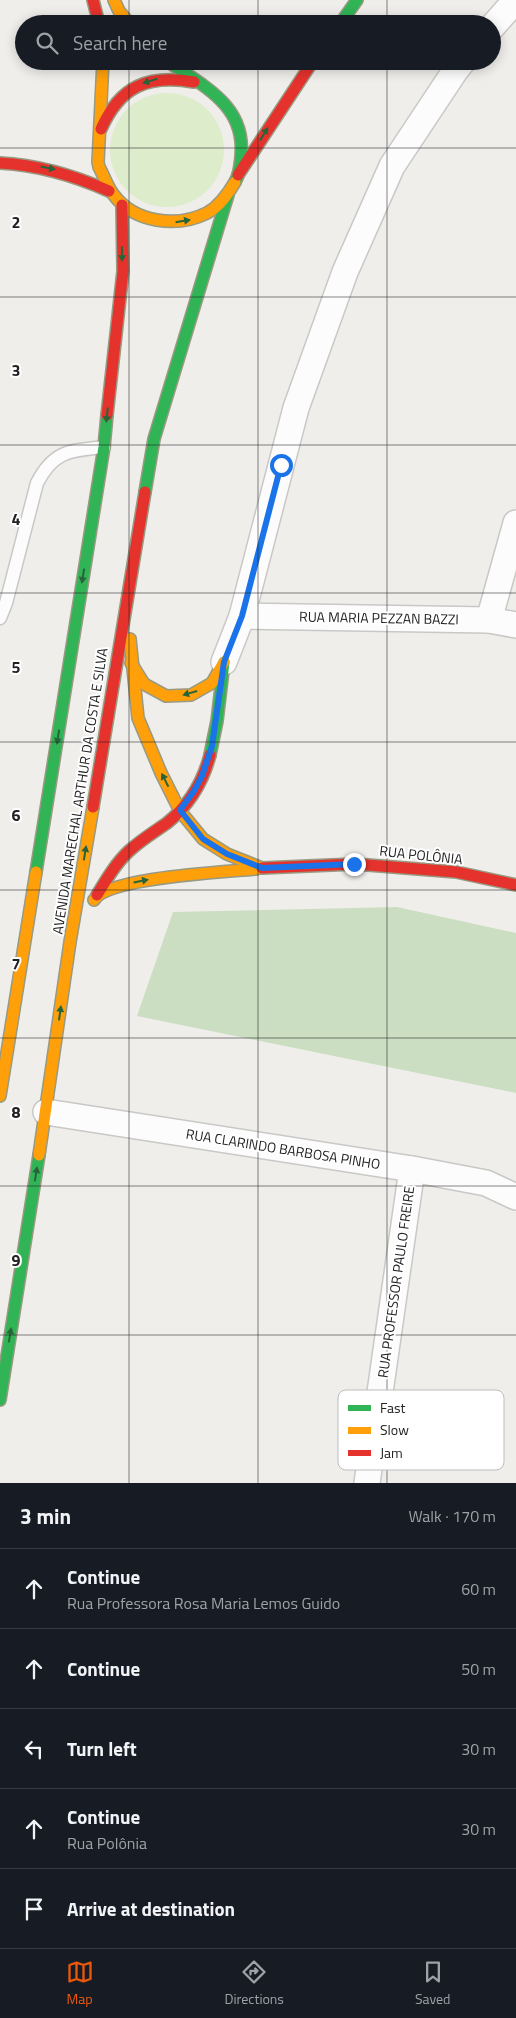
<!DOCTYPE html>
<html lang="en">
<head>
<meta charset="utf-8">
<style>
	:root { --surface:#171b24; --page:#20242c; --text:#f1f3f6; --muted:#9ea1a6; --line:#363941; --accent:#ea580c }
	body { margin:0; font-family:"Titillium Web",sans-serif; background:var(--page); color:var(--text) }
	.stop { position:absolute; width:15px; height:15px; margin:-11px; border:4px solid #1a73e8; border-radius:50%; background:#fff }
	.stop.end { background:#1a73e8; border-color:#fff; box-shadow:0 1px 5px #0008 }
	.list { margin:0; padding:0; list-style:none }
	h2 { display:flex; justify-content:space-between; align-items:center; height:65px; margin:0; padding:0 20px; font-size:21px }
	h2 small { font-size:16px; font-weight:400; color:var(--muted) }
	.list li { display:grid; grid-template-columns:32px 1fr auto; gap:15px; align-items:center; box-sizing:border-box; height:80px; padding:0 20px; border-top:1px solid var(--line) }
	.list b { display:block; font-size:19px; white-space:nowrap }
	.list p { margin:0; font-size:16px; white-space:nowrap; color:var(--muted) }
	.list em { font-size:16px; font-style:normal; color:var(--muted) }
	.icon { flex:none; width:28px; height:28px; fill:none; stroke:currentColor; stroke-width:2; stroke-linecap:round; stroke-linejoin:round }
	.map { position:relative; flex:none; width:516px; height:1483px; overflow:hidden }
	.search { position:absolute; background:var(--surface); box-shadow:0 2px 12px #0003; left:15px; right:15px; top:15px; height:55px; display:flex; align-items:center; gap:12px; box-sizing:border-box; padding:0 18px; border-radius:28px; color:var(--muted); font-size:19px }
	.sheet { height:465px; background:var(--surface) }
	nav { display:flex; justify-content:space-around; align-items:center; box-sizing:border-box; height:70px; border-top:1px solid var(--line); background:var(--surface); font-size:14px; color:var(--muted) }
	nav a { display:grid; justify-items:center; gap:2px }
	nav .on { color:var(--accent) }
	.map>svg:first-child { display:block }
</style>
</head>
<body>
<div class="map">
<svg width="516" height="1483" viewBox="0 0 516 1483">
	<rect width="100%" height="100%" fill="#f0eeeb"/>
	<circle fill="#ddeccb" cx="167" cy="150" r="57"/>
	<polygon fill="#cbdec1" points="397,907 516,933 516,1093 137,1016 173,912"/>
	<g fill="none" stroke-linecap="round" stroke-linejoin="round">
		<g stroke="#c9c8c7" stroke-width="15">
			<path id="lane" d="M0,618L6,603L37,483C54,450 70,451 104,447"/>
		</g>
		<g stroke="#c9c8c7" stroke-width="28">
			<g id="street">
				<polyline points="492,27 516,0"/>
				<polyline points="242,616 489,620 516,625"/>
				<polyline points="489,620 516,523"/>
				<polyline points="224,662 242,616 296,408 345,272 392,166 455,71 463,61"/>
				<polyline points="46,1112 412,1169 486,1183 516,1197"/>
				<polyline points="367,1483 412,1169"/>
			</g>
		</g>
		<g stroke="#999a82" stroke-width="14">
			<g id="fast">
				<polyline points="340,24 357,0"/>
				<path d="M167,61C203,86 246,105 241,156C240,166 240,173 235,182"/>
				<polyline points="145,492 154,439 228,195"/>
				<polyline points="210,755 217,721 224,662"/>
				<polyline points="36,872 104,447 107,415"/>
				<polyline points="0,1400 39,1155"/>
			</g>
		</g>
		<g stroke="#999a82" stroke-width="14">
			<g id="slow">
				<polyline points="114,0 119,11 130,24"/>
				<path d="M103,61L98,162L99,167C104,176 107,186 113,194C134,223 177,228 207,213C220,206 228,194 235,182"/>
				<polyline points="130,639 138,718 161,773 180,811 203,839 227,854 262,868"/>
				<polyline points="131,663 144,684 166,696 191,695 212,683 224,662"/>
				<path d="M94,900C108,877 227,872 256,869"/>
				<polyline points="0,1096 36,872"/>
				<polyline points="39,1155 70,942 93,807"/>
			</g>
		</g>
		<g stroke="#999a82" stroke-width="14">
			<g id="jam">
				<polyline points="93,0 99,24"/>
				<path d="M101,129C120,86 148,74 194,82"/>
				<path d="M0,163C39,165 73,175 109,191"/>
				<polyline points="238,175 313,61"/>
				<polyline points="107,415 123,271 122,205"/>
				<polyline points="93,807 145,492"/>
				<polyline points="262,868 355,864 456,872 516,885"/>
				<path d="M97,895C106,880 116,863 129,851C141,840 154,832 167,823C188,806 203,782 210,755"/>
			</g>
		</g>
		<use href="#lane" stroke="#fdfcfc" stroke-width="12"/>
		<use href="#street" stroke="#fdfcfc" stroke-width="25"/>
		<use href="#fast" stroke="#30b455" stroke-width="11"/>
		<use href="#slow" stroke="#ff9f0a" stroke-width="11"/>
		<use href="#jam" stroke="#e5322d" stroke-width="11"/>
	</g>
	<defs><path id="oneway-solid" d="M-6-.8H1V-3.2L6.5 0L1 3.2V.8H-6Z" transform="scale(1.25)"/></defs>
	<g fill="#286439">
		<use href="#oneway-solid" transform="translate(150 81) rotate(163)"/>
		<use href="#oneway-solid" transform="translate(264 134) rotate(-58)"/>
		<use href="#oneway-solid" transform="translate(48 168) rotate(11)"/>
		<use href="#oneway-solid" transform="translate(183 221) rotate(-9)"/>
		<use href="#oneway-solid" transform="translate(122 254) rotate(89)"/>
		<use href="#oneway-solid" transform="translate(107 415) rotate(96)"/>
		<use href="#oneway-solid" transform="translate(83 576) rotate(99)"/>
		<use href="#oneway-solid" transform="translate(190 693) rotate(164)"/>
		<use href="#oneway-solid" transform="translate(58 737) rotate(99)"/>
		<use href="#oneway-solid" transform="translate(165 780) rotate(-117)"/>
		<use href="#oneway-solid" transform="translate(85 853) rotate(-81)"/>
		<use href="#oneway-solid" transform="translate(141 881) rotate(-11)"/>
		<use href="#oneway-solid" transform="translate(60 1013) rotate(-82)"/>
		<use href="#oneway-solid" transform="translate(36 1174) rotate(-81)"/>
		<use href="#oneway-solid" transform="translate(10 1335) rotate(-81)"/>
	</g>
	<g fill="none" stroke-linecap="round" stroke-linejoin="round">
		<polyline stroke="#1a73e8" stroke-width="6" points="281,465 242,616 224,662 212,746 202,776 194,791 180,810 203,839 227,854 262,868 354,864"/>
	</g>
	<path fill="none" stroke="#222" stroke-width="1" stroke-opacity="0.55" d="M129,0V24M258,0V24M387,0V24M129,61V1483M258,61V1483M387,61V1483M0,148H516M0,297H516M0,445H516M0,593H516M0,742H516M0,890H516M0,1038H516M0,1186H516M0,1335H516"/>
	<g text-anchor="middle" stroke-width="4" stroke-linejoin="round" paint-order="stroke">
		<g font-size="14" fill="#222" stroke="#fff">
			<text transform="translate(379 618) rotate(1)" y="5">RUA MARIA PEZZAN BAZZI</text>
			<text transform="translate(80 791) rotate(-81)" y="5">AVENIDA MARECHAL ARTHUR DA COSTA E SILVA</text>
			<text transform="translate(421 855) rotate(6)" y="5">RUA POLÔNIA</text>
			<text transform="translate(283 1149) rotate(9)" y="5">RUA CLARINDO BARBOSA PINHO</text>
			<text transform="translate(396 1282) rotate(-82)" y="5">RUA PROFESSOR PAULO FREIRE</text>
		</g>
	</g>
	<rect x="338" y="1390" width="166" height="80" rx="8" fill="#fff" stroke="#bdbdbd" stroke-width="1"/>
	<rect x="348" y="1405" width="23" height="6" fill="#30b455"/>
	<rect x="348" y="1427" width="23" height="7" fill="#ff9f0a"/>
	<rect x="348" y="1450" width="23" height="6" fill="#e5322d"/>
	<g font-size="14" fill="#222">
		<text x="380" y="1413">Fast</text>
		<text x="380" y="1435">Slow</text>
		<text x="380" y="1458">Jam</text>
	</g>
	<g font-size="16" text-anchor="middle" font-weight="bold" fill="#222" stroke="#fff" stroke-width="4" stroke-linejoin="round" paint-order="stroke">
		<text x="16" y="228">2</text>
		<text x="16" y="376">3</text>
		<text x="16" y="525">4</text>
		<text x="16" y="673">5</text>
		<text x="16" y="821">6</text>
		<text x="16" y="970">7</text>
		<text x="16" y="1118">8</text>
		<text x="16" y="1266">9</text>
	</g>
</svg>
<div class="stop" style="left:281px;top:465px"></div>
<div class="stop end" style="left:354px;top:864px"></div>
<div class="search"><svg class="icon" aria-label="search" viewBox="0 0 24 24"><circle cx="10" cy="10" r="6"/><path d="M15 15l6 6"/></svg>Search here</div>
</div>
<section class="sheet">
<h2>3 min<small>Walk · 170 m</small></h2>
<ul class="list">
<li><svg class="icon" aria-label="ahead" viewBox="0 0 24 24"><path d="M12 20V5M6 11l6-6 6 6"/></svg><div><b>Continue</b><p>Rua Professora Rosa Maria Lemos Guido</p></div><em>60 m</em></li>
<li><svg class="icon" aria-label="ahead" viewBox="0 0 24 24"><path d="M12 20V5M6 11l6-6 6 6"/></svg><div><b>Continue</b></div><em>50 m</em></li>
<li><svg class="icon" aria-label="left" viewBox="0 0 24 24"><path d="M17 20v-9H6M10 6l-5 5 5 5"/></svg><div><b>Turn left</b></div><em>30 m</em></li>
<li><svg class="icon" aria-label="ahead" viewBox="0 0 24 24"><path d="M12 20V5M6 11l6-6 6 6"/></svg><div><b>Continue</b><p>Rua Polônia</p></div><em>30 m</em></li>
<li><svg class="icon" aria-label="arrive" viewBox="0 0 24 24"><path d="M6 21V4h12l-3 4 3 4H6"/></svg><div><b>Arrive at destination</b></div></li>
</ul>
</section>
<nav>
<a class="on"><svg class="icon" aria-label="map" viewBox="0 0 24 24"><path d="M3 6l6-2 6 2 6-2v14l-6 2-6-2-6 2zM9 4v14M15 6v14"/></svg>Map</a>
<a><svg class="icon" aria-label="directions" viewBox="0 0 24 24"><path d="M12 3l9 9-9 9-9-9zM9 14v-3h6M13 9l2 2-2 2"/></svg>Directions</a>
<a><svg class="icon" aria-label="saved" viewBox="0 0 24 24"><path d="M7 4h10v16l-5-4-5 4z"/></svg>Saved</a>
</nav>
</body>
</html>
